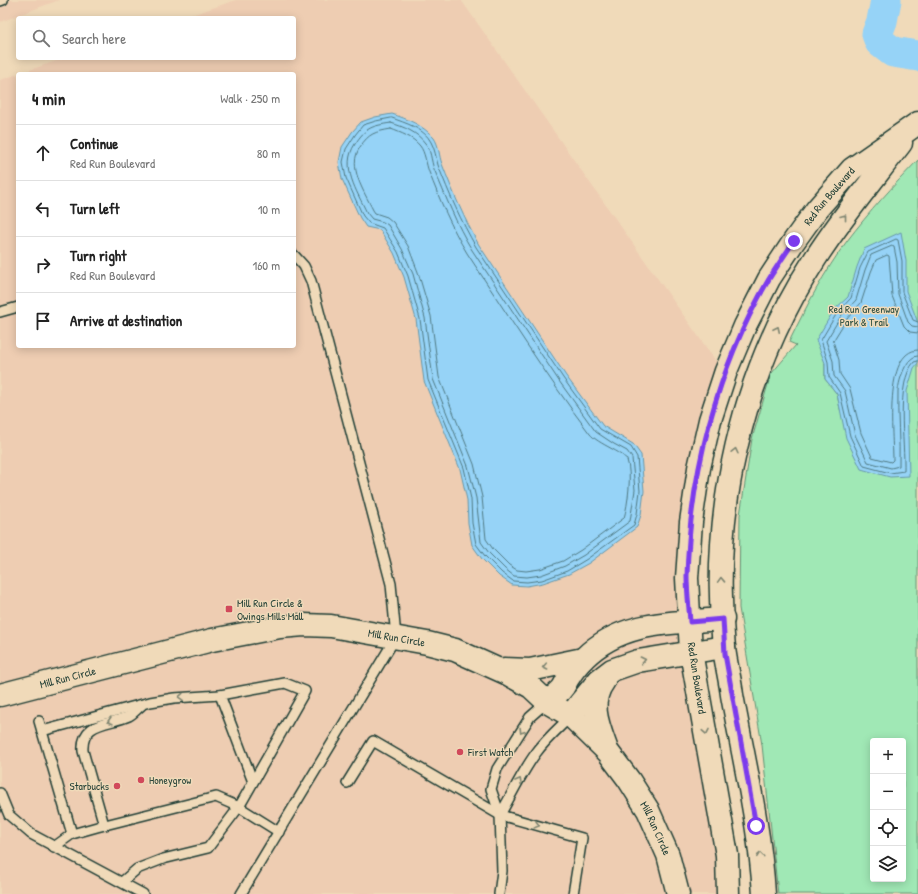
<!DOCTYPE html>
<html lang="en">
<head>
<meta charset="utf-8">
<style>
	:root { --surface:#fff; --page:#f6f6f6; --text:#222; --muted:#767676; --line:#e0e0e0 }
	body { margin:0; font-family:"Patrick Hand",sans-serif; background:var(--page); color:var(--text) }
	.controls { position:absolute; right:12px; bottom:12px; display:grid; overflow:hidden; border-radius:4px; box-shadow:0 2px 10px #0003 }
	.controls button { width:36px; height:36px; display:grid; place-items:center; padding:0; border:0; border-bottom:1px solid var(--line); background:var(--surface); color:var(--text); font:20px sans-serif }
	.stop { position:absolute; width:12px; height:12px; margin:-9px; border:3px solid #7c3aed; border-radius:50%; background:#fff }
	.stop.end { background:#7c3aed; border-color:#fff; box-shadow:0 1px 4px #0008 }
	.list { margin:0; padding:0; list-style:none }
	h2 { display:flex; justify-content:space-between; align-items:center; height:52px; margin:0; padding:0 16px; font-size:17px }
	h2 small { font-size:13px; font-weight:400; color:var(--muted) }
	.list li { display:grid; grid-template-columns:26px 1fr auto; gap:12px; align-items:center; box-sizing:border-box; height:56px; padding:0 16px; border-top:1px solid var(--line) }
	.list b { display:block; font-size:15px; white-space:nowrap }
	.list p { margin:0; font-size:13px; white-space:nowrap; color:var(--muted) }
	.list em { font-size:13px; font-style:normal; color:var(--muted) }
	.icon { flex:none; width:22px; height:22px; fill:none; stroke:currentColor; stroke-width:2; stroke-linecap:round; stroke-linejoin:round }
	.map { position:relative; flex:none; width:918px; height:894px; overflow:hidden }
	.search { position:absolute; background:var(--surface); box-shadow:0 2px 10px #0003; left:16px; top:16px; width:280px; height:44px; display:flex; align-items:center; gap:10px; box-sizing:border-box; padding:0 14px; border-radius:4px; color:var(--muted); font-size:15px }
	.panel { position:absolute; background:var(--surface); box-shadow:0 2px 10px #0003; left:16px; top:72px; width:280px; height:276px; border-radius:4px }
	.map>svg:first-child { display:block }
</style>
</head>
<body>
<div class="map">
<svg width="918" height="894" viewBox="0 0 918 894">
	<rect width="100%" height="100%" fill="#f0dab9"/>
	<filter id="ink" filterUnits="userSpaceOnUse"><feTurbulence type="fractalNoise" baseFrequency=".025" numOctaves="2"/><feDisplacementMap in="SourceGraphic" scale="8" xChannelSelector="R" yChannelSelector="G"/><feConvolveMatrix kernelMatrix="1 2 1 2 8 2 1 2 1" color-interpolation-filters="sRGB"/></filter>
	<g filter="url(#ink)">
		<g fill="#eecdb2">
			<polygon points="0,0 59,0 0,22"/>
			<polygon points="236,0 461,0 720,367 685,520 722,894 0,894 0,80 18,74 18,346 294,346 294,74 18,74 65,58 294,58 294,18 183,18"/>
		</g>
		<path fill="#a0e8b5" stroke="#609274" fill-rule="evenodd" d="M918,160V894H778L762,745L739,608L740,515L752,439L771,374L796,345L789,342C806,307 824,272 847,241C869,212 893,186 918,160ZM825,363L869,471L840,409L837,394L825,379ZM873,741H903V879H873Z"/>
		<g fill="#96d3f7" stroke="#6697a9">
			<path d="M392,114C407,119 423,125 434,138C439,145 439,156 442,164C453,192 464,219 479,245L566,376L603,426L633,444L641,455L644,491L641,515L637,527L589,563L569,574L543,583L527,586L512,585L499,576L482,559L472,545L468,523L467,500L460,469L424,381L416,319L404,277L394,253L380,230L366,227L360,218L342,179L339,162L342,147L352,132L361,122L375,117Z"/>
			<polygon points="901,232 906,261 906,291 918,323 918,363 914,368 907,391 909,476 890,477 861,469 846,438 837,394 825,379 825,363 816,340 834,310 848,297 857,267 864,249"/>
		</g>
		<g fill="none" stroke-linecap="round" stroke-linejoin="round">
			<g stroke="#4f7982" stroke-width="1">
				<path d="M392,118C405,123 424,128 431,142C435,149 436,158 438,165C449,194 461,221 476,247L563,378L600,429L631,447L637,457L640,491L637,514L634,525L587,559L567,571L542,580L527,582L513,581L502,573L485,556L476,544L472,523L471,499L464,468L428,380L420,319L408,276L398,252L383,228L369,223L363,216L346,178L343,162L346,149L355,135L363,125L376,121Z"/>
				<path d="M391,123C404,127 417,132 425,143C431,149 431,161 434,169C446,197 456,224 472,250L559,381L596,432L614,444L627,451L632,458L635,490L630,521L584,555L565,566L541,575L527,577L514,576L505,569L489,553L481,542L476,498L468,466L433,379L425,318L413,274L402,249L388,225L383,222L372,219L367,213C357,191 340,167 355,144C366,127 372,126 391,123Z"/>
				<path d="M391,129C401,133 413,137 420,146C425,152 426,164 429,172C440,200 451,227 467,253C507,314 546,376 590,434C598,444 623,452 627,460C632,473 628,505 624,518L581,550L563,561L540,569L526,571L517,570L509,565L493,549L486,539L482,497L474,464L439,377L431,316L418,272L408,246L393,222L387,217L375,213L373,210C364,191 347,167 360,147C369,133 375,132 391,129Z"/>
				<path d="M918,322L913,320L902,292V261L898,240L896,239L868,252L860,268L851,298L837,313L821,340L828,362L829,377L840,393L850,436L864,466L890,473L904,471C905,443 895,383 914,362L918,361"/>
				<path d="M918,327L912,326L908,322L898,294L897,262L894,247L892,246L871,255L865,270L856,300L841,316L826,341L833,361L834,376L845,391L855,435L868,462L891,468L899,466C900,441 897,416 898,391C899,380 906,356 918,356"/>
				<path d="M918,333L910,332L904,326L892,296L889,256L887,255L876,260L871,272L861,303L846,320L833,341L839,360L840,374L850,389L861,433L872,457L891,462L893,460C893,437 883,351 918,350"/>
			</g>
			<polyline stroke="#96d3f7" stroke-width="31" points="886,0 882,21 877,34 880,42 893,52 918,56"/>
			<g stroke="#1f3d34" stroke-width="12">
				<g id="service">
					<polyline points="0,1 3,0"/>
					<polyline points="0,312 18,307"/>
					<polyline points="39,721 72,834"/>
					<polyline points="42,731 150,702 174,698 220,695"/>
					<polyline points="347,783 373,741 500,815 582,838 573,894"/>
					<polyline points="0,793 9,815 31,834 143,894"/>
					<path d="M500,815C512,794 522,772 536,753C546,739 559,728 571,716"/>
					<path d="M104,825L83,751C81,721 109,725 129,716C133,714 137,709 141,706"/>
					<polyline points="54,847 72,834 97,827 216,797 239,807 279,832"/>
					<polyline points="122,882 137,869 163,859 208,848 239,807 305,691 285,683 220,695 253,782"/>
					<polyline points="241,894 396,637 391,584 311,281 304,266 294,255"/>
					<polyline points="499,894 502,871 500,815 491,789 497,769 530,717 547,702"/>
				</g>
			</g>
			<g stroke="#1f3d34" stroke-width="25">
				<g id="tertiary">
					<polyline points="504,669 530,670 583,659"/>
					<path d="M604,681C588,702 598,725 606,747"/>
					<path id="s1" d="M0,695L212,640L280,627L304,625L331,626L427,643L455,650L506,673L531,687L547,702L571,716L608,752L629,780L648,810L668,855L678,894"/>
					<path d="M547,702C552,698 557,694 561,690C565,686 566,681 569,677C573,670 579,663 584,658C622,620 674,623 723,619"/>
					<polyline points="571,716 580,703 599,680 612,670 638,661 724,647"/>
				</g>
			</g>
			<g stroke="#1f3d34" stroke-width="25">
				<g id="secondary">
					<path id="s2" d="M728,894L727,855L691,652L687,578L691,522L699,468L710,420L726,371L745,326L769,279L794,241L817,209L852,169L918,123"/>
					<path d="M764,894C760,827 744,761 732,695C730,679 726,664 724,648C710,513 741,374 815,259C841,218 872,181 901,143"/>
				</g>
			</g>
			<use href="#service" stroke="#f0dab9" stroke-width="9"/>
			<use href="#tertiary" stroke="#f0dab9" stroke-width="22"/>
			<use href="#secondary" stroke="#f0dab9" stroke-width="22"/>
		</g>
		<defs><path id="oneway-chevron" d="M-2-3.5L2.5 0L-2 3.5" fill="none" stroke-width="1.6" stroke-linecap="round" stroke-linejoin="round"/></defs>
		<g stroke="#7d8470">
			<use href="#oneway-chevron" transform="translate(844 217) rotate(-52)"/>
			<use href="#oneway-chevron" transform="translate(777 329) rotate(-65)"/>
			<use href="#oneway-chevron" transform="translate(735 451) rotate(-77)"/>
			<use href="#oneway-chevron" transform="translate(721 580) rotate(-92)"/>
			<use href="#oneway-chevron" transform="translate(643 660) rotate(-12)"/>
			<use href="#oneway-chevron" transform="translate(545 667) rotate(168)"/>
			<use href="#oneway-chevron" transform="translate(181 697) rotate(177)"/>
			<use href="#oneway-chevron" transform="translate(110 721) rotate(164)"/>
			<use href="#oneway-chevron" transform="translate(522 731) rotate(122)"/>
			<use href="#oneway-chevron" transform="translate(706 732) rotate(79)"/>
			<use href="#oneway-chevron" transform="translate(519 781) rotate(-61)"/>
			<use href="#oneway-chevron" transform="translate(537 825) rotate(15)"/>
			<use href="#oneway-chevron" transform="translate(760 855) rotate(-97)"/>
		</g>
	</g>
	<g fill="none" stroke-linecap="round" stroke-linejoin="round" filter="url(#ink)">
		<path stroke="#7c3aed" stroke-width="5" d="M756,826L725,654L723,619L690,622C689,607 687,591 687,576C690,473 717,368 769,279C777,266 786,253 794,241"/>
	</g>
	<g fill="#d1495b" stroke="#f0dab9" stroke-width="1.5">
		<rect x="225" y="605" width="8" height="8" rx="2"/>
		<circle cx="460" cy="752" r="4"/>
		<circle cx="141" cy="780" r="4"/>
		<circle cx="117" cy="786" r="4"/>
	</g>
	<g text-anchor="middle" stroke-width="3" stroke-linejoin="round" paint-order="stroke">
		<g font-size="11" fill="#1f3d34" stroke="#f0dab9">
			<text dy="4" stroke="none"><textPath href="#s2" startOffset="735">Red Run Boulevard</textPath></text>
			<text dy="4" stroke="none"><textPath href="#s1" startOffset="406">Mill Run Circle</textPath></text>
			<text dy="4" stroke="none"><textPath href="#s1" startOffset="70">Mill Run Circle</textPath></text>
			<text transform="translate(697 678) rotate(81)" y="4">Red Run Boulevard</text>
			<text dy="4" stroke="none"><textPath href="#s1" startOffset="742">Mill Run Circle</textPath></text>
		</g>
		<g font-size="11" fill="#2c4e41" stroke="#f0dab9">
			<text x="864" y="313">Red Run Greenway<tspan x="864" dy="13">Park &amp; Trail</tspan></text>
		</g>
		<g font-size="11" fill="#1f3d34" stroke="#f0dab9" text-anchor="start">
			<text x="237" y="607">Mill Run Circle &amp;<tspan x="237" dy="13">Owings Mills Mall</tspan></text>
			<text x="468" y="756">First Watch</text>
			<text x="149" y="784">Honeygrow</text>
			<text x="109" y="790" text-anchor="end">Starbucks</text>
		</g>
	</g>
</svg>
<div class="controls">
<button>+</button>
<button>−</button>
<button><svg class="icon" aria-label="locate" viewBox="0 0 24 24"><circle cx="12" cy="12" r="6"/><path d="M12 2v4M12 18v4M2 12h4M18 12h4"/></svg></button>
<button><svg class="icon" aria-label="layers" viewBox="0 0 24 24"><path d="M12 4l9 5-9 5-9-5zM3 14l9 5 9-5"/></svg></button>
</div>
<div class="stop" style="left:756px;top:826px"></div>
<div class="stop end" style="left:794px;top:241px"></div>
<div class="search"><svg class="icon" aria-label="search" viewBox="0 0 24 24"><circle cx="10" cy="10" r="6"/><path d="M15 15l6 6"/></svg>Search here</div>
<section class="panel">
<h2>4 min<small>Walk · 250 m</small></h2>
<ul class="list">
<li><svg class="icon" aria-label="ahead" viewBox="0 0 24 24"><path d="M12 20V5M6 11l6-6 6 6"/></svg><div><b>Continue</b><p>Red Run Boulevard</p></div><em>80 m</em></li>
<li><svg class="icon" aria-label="left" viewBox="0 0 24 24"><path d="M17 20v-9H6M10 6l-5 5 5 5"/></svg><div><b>Turn left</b></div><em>10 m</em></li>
<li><svg class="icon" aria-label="right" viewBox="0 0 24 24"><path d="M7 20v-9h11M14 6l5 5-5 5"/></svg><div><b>Turn right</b><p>Red Run Boulevard</p></div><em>160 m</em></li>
<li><svg class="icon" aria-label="arrive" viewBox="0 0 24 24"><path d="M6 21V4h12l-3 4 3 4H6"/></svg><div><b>Arrive at destination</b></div></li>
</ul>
</section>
</div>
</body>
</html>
